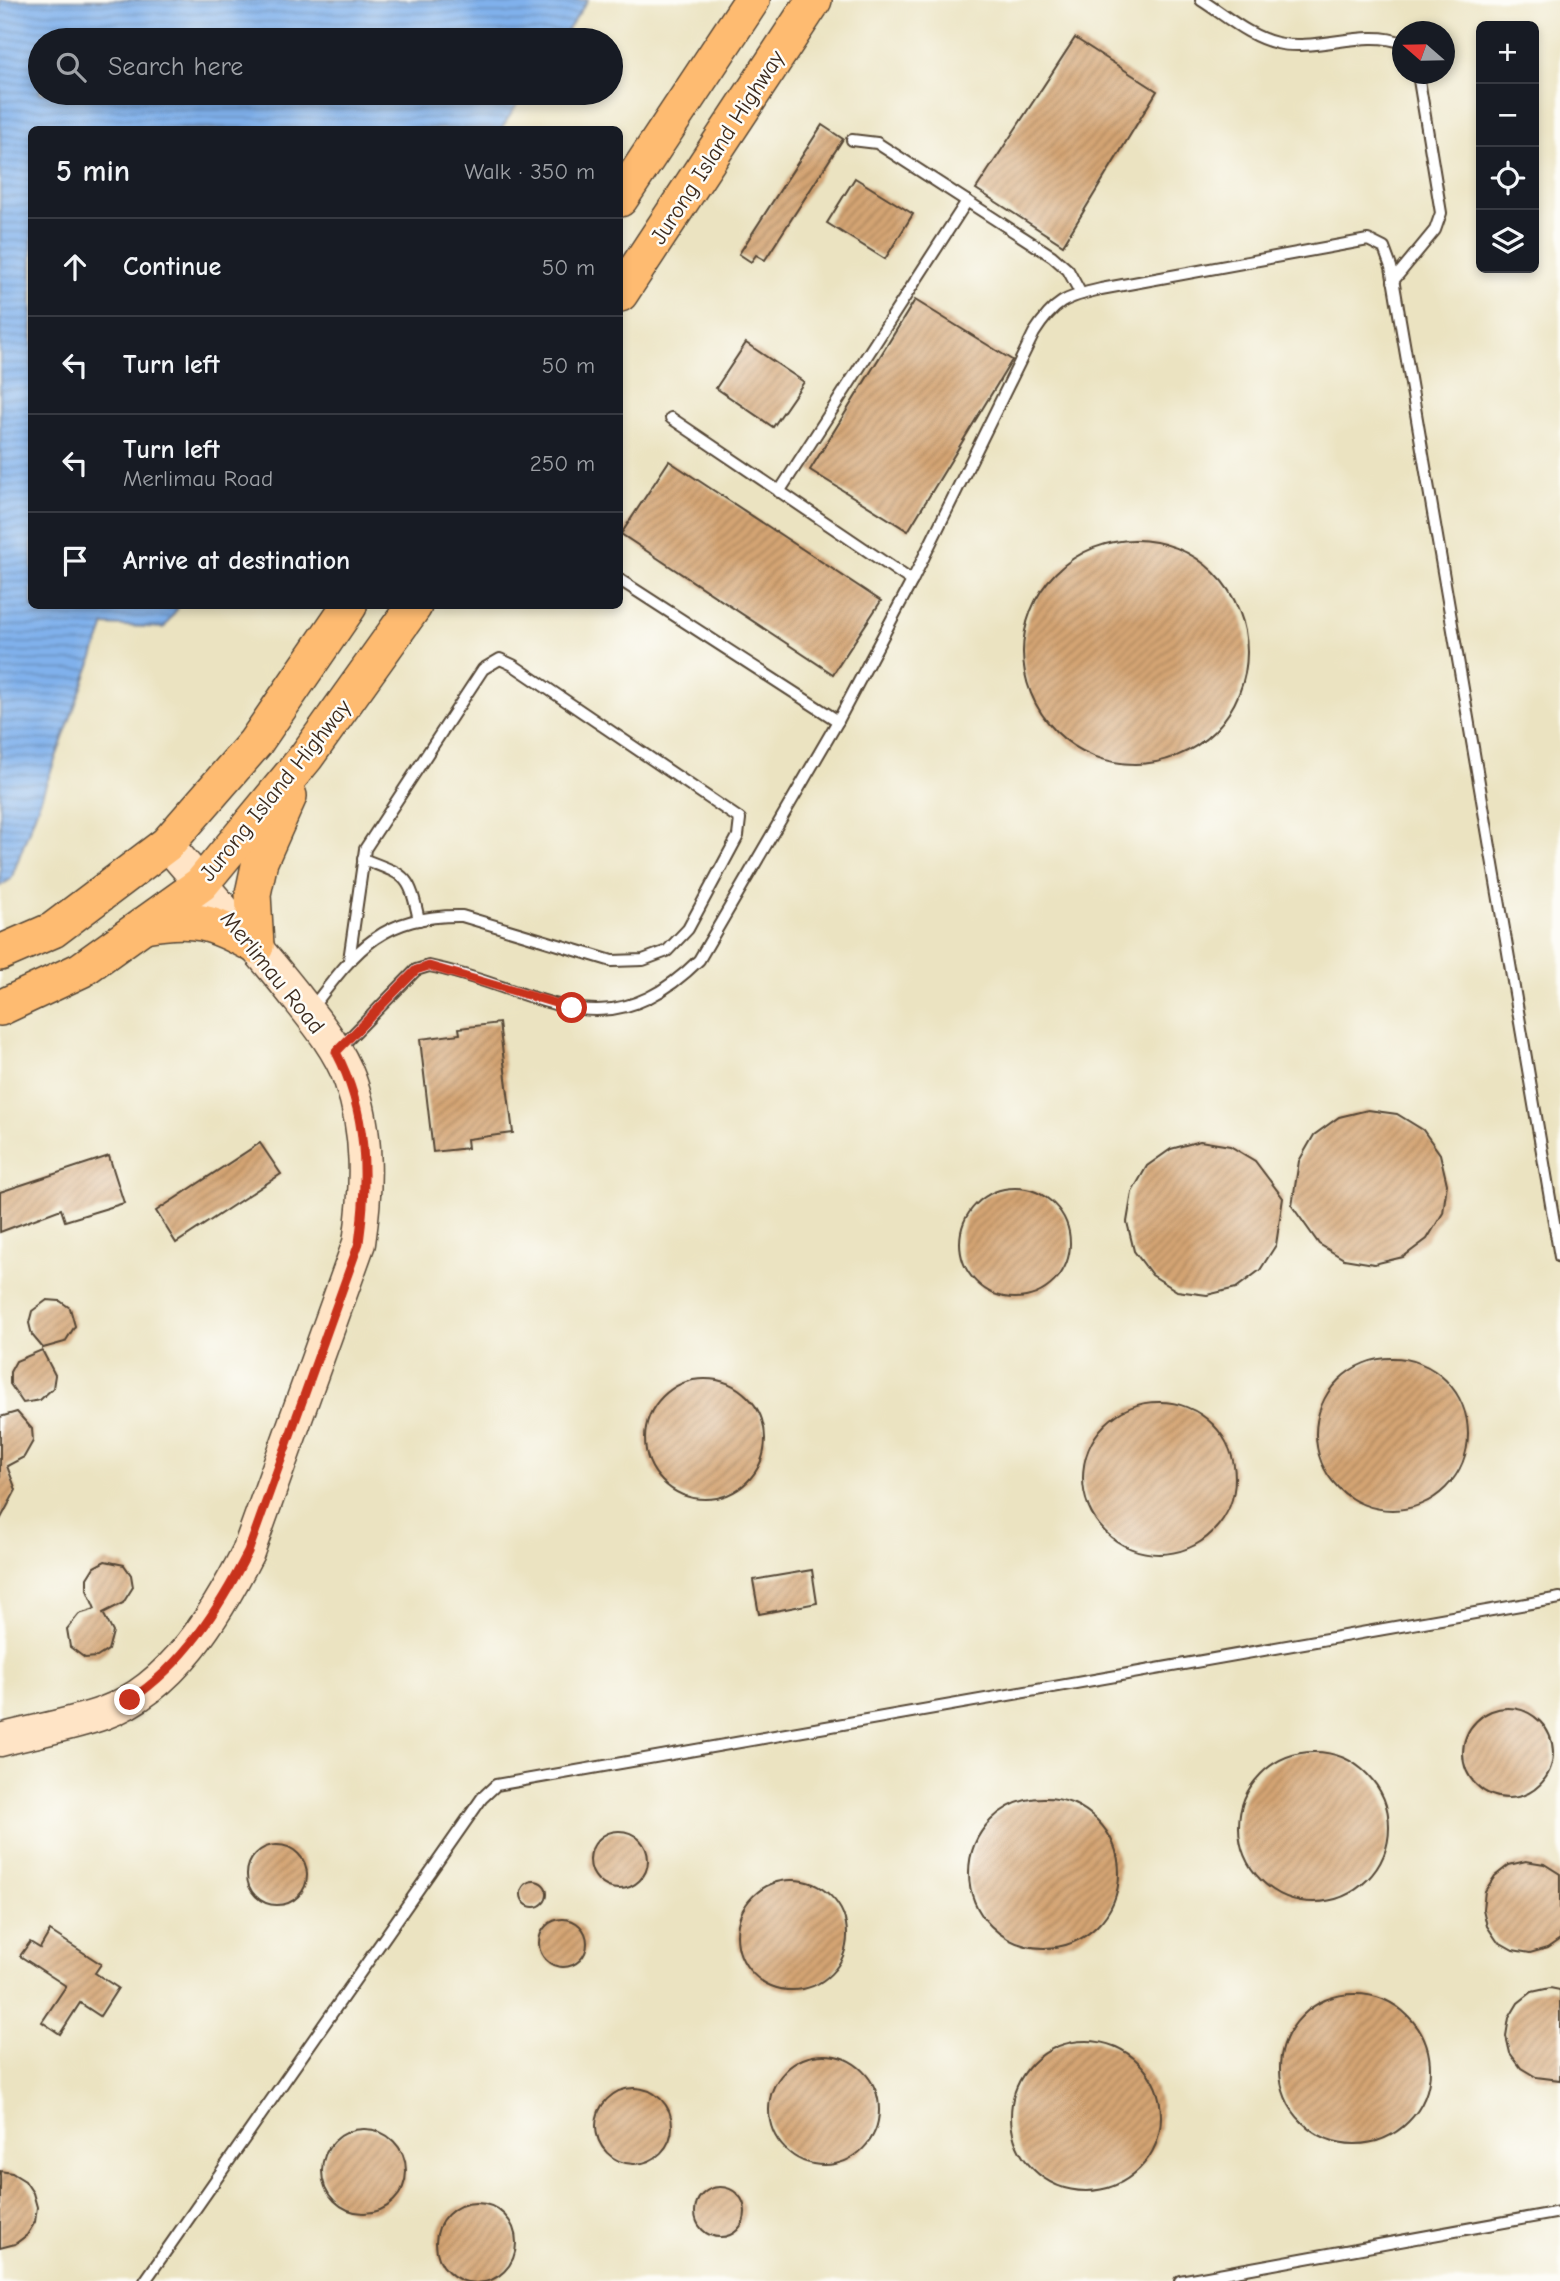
<!DOCTYPE html>
<html lang="en">
<head>
<meta charset="utf-8">
<style>
	:root { --surface:#171b24; --page:#20242c; --text:#f1f3f6; --muted:#9ea1a6; --line:#363941 }
	body { margin:0; font-family:"Comic Neue",sans-serif; background:var(--page); color:var(--text) }
	.controls { position:absolute; right:21px; top:21px; display:grid; overflow:hidden; border-radius:10px; box-shadow:0 4px 10px #0003 }
	.controls button { width:63px; height:63px; display:grid; place-items:center; padding:0; border:0; border-bottom:2px solid var(--line); background:var(--surface); color:var(--text); font:35px sans-serif }
	.compass { position:absolute; left:1392px; top:21px; width:63px; height:63px; border-radius:50%; background:var(--surface); box-shadow:0 4px 10px #0003; rotate:290deg }
	.stop { position:absolute; width:21px; height:21px; margin:-16px; border:5px solid #c8321e; border-radius:50%; background:#fff }
	.stop.end { background:#c8321e; border-color:#fff; box-shadow:0 2px 7px #0008 }
	.list { margin:0; padding:0; list-style:none }
	h2 { display:flex; justify-content:space-between; align-items:center; height:91px; margin:0; padding:0 28px; font-size:30px }
	h2 small { font-size:23px; font-weight:400; color:var(--muted) }
	.list li { display:grid; grid-template-columns:46px 1fr auto; gap:21px; align-items:center; box-sizing:border-box; height:98px; padding:0 28px; border-top:2px solid var(--line) }
	.list b { display:block; font-size:26px; white-space:nowrap }
	.list p { margin:0; font-size:23px; white-space:nowrap; color:var(--muted) }
	.list em { font-size:23px; font-style:normal; color:var(--muted) }
	.icon { flex:none; width:38px; height:38px; fill:none; stroke:currentColor; stroke-width:2; stroke-linecap:round; stroke-linejoin:round }
	.map { position:relative; flex:none; width:1560px; height:2281px; overflow:hidden }
	.search { position:absolute; background:var(--surface); box-shadow:0 4px 10px #0003; left:28px; top:28px; width:595px; height:77px; display:flex; align-items:center; gap:18px; box-sizing:border-box; padding:0 24px; border-radius:38px; color:var(--muted); font-size:26px }
	.panel { position:absolute; background:var(--surface); box-shadow:0 4px 10px #0003; left:28px; top:126px; width:595px; height:483px; border-radius:10px }
	.map>svg:first-child { display:block }
</style>
</head>
<body>
<div class="map">
<svg width="1560" height="2281" viewBox="0 0 1560 2281">
	<defs>
		<pattern id="water-rules" width="6" height="5" patternUnits="userSpaceOnUse" patternTransform="scale(1.75)"><rect width="6" height="5" fill="#80b1ec"/><path d="M0 2.5h6" fill="none" stroke="#6a90bf"/></pattern>
		<pattern id="building-hatch" width="6" height="6" patternUnits="userSpaceOnUse" patternTransform="scale(1.75)"><rect width="6" height="6" fill="#d4a473"/><path d="M-1 1l2-2M0 6l6-6M5 7l2-2" fill="none" stroke="#ad865e"/></pattern>
	</defs>
	<rect width="100%" height="100%" fill="#fdfcf7"/>
	<filter id="ink" filterUnits="userSpaceOnUse"><feTurbulence type="fractalNoise" baseFrequency=".0143" numOctaves="2"/><feDisplacementMap in="SourceGraphic" scale="14" xChannelSelector="R" yChannelSelector="G"/><feConvolveMatrix kernelMatrix="1 2 1 2 8 2 1 2 1" color-interpolation-filters="sRGB"/></filter>
	<filter id="wash" filterUnits="userSpaceOnUse"><feTurbulence type="fractalNoise" baseFrequency=".00686" numOctaves="4" result="noise"/><feDisplacementMap in="SourceGraphic" scale="28" xChannelSelector="R" yChannelSelector="G"/><feGaussianBlur stdDeviation="1.57" result="paint"/><feColorMatrix in="noise" values="0 0 0 0 0 0 0 0 0 0 0 0 0 0 0 0 0 1.4 0 .05"/><feComposite in="paint" operator="in"/></filter>
	<g filter="url(#wash)">
		<rect width="100%" height="100%" fill="#ebe3c1"/>
		<polygon fill="url(#water-rules)" stroke="#5e6e85" stroke-width="2" points="0,0 588,0 561,40 40,40 40,93 525,93 501,129 32,130 32,606 179,606 164,628 105,625 11,879 0,886"/>
		<g id="blocks">
			<g fill="url(#building-hatch)">
				<polygon points="1075,38 1157,91 1063,245 976,189"/>
				<polygon points="822,125 843,139 765,260 756,255 751,262 739,254"/>
				<polygon points="855,178 913,214 885,259 827,223"/>
				<polygon points="915,300 1012,360 908,531 810,470"/>
				<polygon points="746,343 804,382 773,427 716,388"/>
				<polygon points="669,461 881,601 833,674 621,534"/>
				<circle cx="1135" cy="652" r="112"/>
				<polygon points="499,1023 513,1133 467,1139 468,1148 433,1152 420,1039 460,1034 459,1028"/>
				<polygon points="1368,1110 1397,1114 1423,1130 1440,1154 1447,1184 1443,1213 1427,1239 1403,1257 1374,1264 1344,1259 1319,1244 1292,1206 1299,1161 1314,1135 1339,1117"/>
				<polygon points="1200,1141 1230,1146 1255,1161 1283,1198 1276,1245 1260,1270 1236,1288 1207,1295 1177,1291 1152,1275 1134,1251 1127,1222 1132,1192 1147,1166 1171,1149"/>
				<polygon points="260,1143 281,1174 176,1243 156,1211"/>
				<polygon points="109,1156 124,1203 65,1221 61,1209 0,1232 0,1192"/>
				<circle cx="1015" cy="1243" r="55"/>
				<polygon points="47,1300 60,1301 70,1308 75,1326 65,1342 43,1348 32,1335 29,1323 32,1311"/>
				<polygon points="42,1350 55,1375 53,1388 40,1400 23,1403 10,1384 10,1372 16,1361"/>
				<circle cx="1392" cy="1434" r="76"/>
				<circle cx="705" cy="1439" r="60"/>
				<circle cx="1159" cy="1478" r="76"/>
				<polygon points="17,1412 32,1429 33,1441 24,1457 7,1466 16,1490 0,1520 0,1417"/>
				<polygon points="105,1561 124,1565 131,1575 133,1587 123,1603 103,1613 113,1632 108,1650 97,1657 85,1658 70,1647 67,1629 79,1614 95,1609 87,1590 87,1578 94,1567"/>
				<polygon points="812,1570 817,1603 759,1614 753,1580"/>
				<circle cx="1508" cy="1753" r="45"/>
				<circle cx="1314" cy="1827" r="75"/>
				<circle cx="1044" cy="1873" r="75"/>
				<circle cx="619" cy="1860" r="29"/>
				<circle cx="277" cy="1875" r="30"/>
				<polygon points="1526,1861 1544,1864 1560,1874 1560,1939 1547,1948 1530,1953 1513,1950 1497,1941 1487,1926 1483,1909 1485,1891 1495,1876 1509,1865"/>
				<circle cx="792" cy="1935" r="55"/>
				<circle cx="534" cy="1894" r="13"/>
				<circle cx="563" cy="1943" r="24"/>
				<polygon points="50,1931 101,1964 95,1973 118,1988 100,2016 80,2003 60,2034 42,2022 66,1986 20,1956 30,1942 40,1948"/>
				<polygon points="1550,1988 1560,1990 1560,2080 1536,2077 1521,2068 1510,2053 1506,2036 1509,2018 1518,2003 1532,1992"/>
				<circle cx="1355" cy="2069" r="75"/>
				<circle cx="1086" cy="2116" r="75"/>
				<circle cx="824" cy="2110" r="55"/>
				<circle cx="634" cy="2126" r="38"/>
				<circle cx="364" cy="2171" r="42"/>
				<polygon points="0,2171 12,2173 25,2181 33,2193 37,2207 35,2222 27,2235 15,2244 0,2248"/>
				<circle cx="720" cy="2212" r="25"/>
				<circle cx="476" cy="2243" r="40"/>
			</g>
		</g>
	</g>
	<g filter="url(#ink)">
		<use href="#blocks" fill-opacity="0" stroke="#554636" stroke-width="2"/>
		<g fill="none" stroke-linecap="round" stroke-linejoin="round">
			<g stroke="#554636" stroke-width="14">
				<g id="lane">
					<path d="M1201,0C1225,15 1249,37 1277,43C1316,52 1367,28 1402,43"/>
					<polyline points="852,140 877,143 1052,256 1068,270 1081,294"/>
					<polyline points="1393,281 1435,230 1441,213 1418,74"/>
					<polyline points="671,418 912,581"/>
					<polyline points="779,492 967,201"/>
					<polyline points="620,580 838,721"/>
					<path d="M363,859C407,876 409,874 419,920"/>
					<path d="M311,1009C357,949 381,915 462,916L612,961L643,960L667,951L688,929L738,836L740,819L513,665L500,659L483,669L365,849L349,960"/>
					<path d="M338,1050L416,970L429,966C539,988 602,1056 699,960L838,721L912,581L1034,333C1054,302 1065,297 1101,289L1368,240L1384,248L1391,267L1560,1257"/>
					<polyline points="145,2281 482,1798 496,1785 1560,1598"/>
					<polyline points="1180,2281 1560,2212"/>
				</g>
			</g>
			<g stroke="#554636" stroke-width="35">
				<path id="secondary" d="M0,1740C34,1731 71,1725 104,1713C173,1688 217,1613 248,1552L359,1243C367,1188 369,1133 350,1080C339,1049 315,1020 295,995C254,943 209,894 167,844"/>
			</g>
			<g stroke="#554636" stroke-width="38">
				<g id="primary">
					<polyline points="620,199 752,0"/>
					<polyline points="620,294 814,0"/>
					<path d="M144,925C195,916 212,922 256,946"/>
					<polyline points="256,946 253,894 260,861 289,796"/>
					<polyline points="0,953 53,930 167,844 255,743 349,606"/>
					<polyline points="0,1008 81,970 201,884 306,757 414,606"/>
				</g>
			</g>
			<use href="#lane" stroke="#fff" stroke-width="10"/>
			<use href="#secondary" stroke="#ffe4c6" stroke-width="32"/>
			<use href="#primary" stroke="#febb71" stroke-width="35"/>
		</g>
	</g>
	<g fill="none" stroke-linecap="round" stroke-linejoin="round" filter="url(#ink)">
		<path stroke="#c8321e" stroke-width="9" d="M130,1700C184,1664 219,1609 248,1552L359,1243C368,1177 368,1113 336,1052L416,970L429,966L572,1008"/>
	</g>
	<g text-anchor="middle" stroke-width="5" stroke-linejoin="round" paint-order="stroke">
		<g font-size="23" fill="#3b2a1e" stroke="#fdfcf7">
			<text transform="translate(717 147) rotate(-57)" y="8">Jurong Island Highway</text>
			<text transform="translate(275 790) rotate(-51)" y="8">Jurong Island Highway</text>
			<text transform="translate(273 972) rotate(51)" y="8">Merlimau Road</text>
		</g>
	</g>
</svg>
<div class="controls">
<button>+</button>
<button>−</button>
<button><svg class="icon" aria-label="locate" viewBox="0 0 24 24"><circle cx="12" cy="12" r="6"/><path d="M12 2v4M12 18v4M2 12h4M18 12h4"/></svg></button>
<button><svg class="icon" aria-label="layers" viewBox="0 0 24 24"><path d="M12 4l9 5-9 5-9-5zM3 14l9 5 9-5"/></svg></button>
</div>
<svg class="compass" viewBox="-18 -18 36 36"><path d="M0-13l5 13h-10z" fill="#e53935"/><path d="M0 13l5-13h-10z" fill="#9ea1a6"/></svg>
<div class="stop" style="left:572px;top:1008px"></div>
<div class="stop end" style="left:130px;top:1700px"></div>
<div class="search"><svg class="icon" aria-label="search" viewBox="0 0 24 24"><circle cx="10" cy="10" r="6"/><path d="M15 15l6 6"/></svg>Search here</div>
<section class="panel">
<h2>5 min<small>Walk · 350 m</small></h2>
<ul class="list">
<li><svg class="icon" aria-label="ahead" viewBox="0 0 24 24"><path d="M12 20V5M6 11l6-6 6 6"/></svg><div><b>Continue</b></div><em>50 m</em></li>
<li><svg class="icon" aria-label="left" viewBox="0 0 24 24"><path d="M17 20v-9H6M10 6l-5 5 5 5"/></svg><div><b>Turn left</b></div><em>50 m</em></li>
<li><svg class="icon" aria-label="left" viewBox="0 0 24 24"><path d="M17 20v-9H6M10 6l-5 5 5 5"/></svg><div><b>Turn left</b><p>Merlimau Road</p></div><em>250 m</em></li>
<li><svg class="icon" aria-label="arrive" viewBox="0 0 24 24"><path d="M6 21V4h12l-3 4 3 4H6"/></svg><div><b>Arrive at destination</b></div></li>
</ul>
</section>
</div>
</body>
</html>
